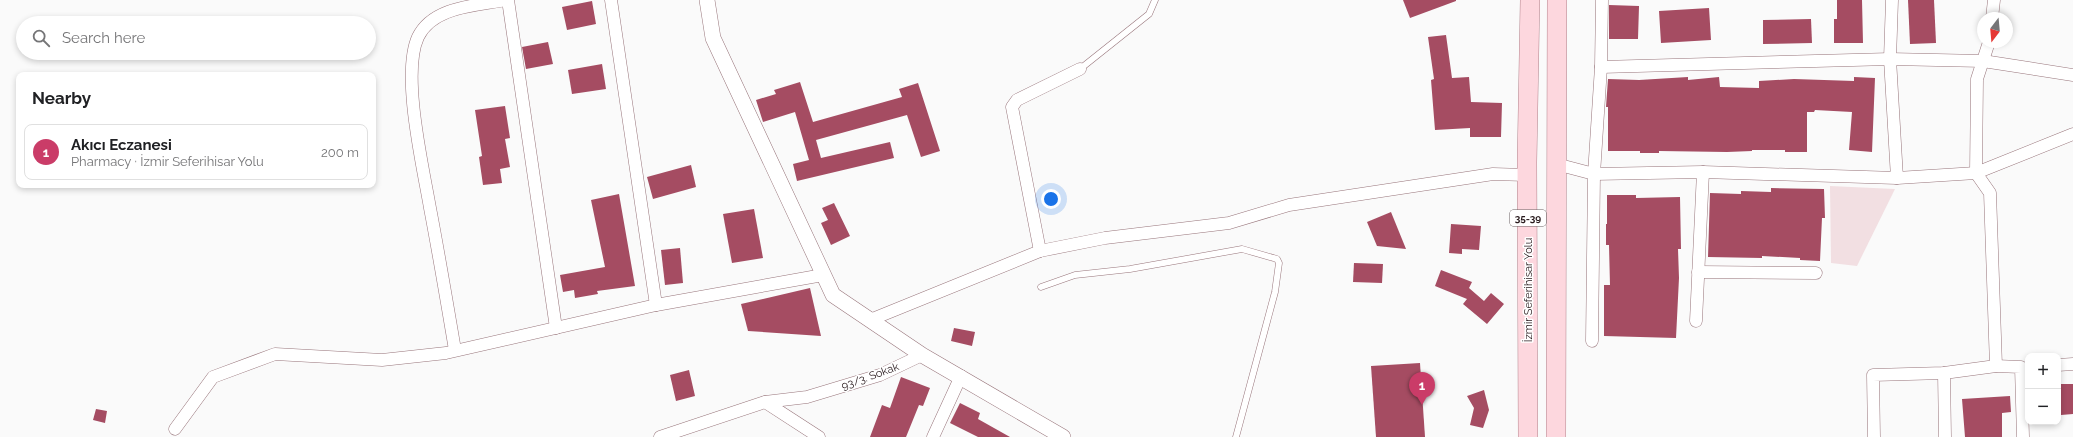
<!DOCTYPE html>
<html lang="en">
<head>
<meta charset="utf-8">
<style>
	:root { --surface:#fff; --page:#f2f2f2; --text:#202124; --muted:#757577; --line:#e0e0e0; --accent:#ca3c68 }
	body { margin:0; font-family:Raleway,sans-serif; background:var(--page); color:var(--text) }
	.controls { position:absolute; right:12px; bottom:12px; display:grid; overflow:hidden; border-radius:8px; box-shadow:0 2px 6px #0003 }
	.controls button { width:36px; height:36px; display:grid; place-items:center; padding:0; border:0; border-bottom:1px solid var(--line); background:var(--surface); color:var(--text); font:20px sans-serif }
	.compass { position:absolute; left:1977px; top:12px; width:36px; height:36px; border-radius:50%; background:var(--surface); box-shadow:0 2px 6px #0003; rotate:196deg }
	.you { position:absolute; left:1051px; top:199px; width:14px; height:14px; margin:-10px; border:3px solid #fff; border-radius:50%; background:#1a73e8; box-shadow:0 0 0 6px #1a73e833 }
	.badge { display:grid; place-items:center; width:26px; height:26px; border-radius:50%; background:var(--accent); color:#fff; font-size:13px; font-weight:700 }
	.pin { position:absolute; translate:-50% -33px; filter:drop-shadow(0 1px 2px #0008) }
	.pin::after { content:''; position:absolute; top:21px; width:14px; height:12px; background:inherit; clip-path:polygon(0 0,100% 0,50% 100%) }
	.list { margin:0; padding:0; list-style:none }
	h2 { display:flex; justify-content:space-between; align-items:center; height:52px; margin:0; padding:0 16px; font-size:17px }
	h2 small { font-size:13px; font-weight:400; color:var(--muted) }
	.list li { display:grid; grid-template-columns:26px 1fr auto; gap:12px; align-items:center; box-sizing:border-box; height:56px; margin:0 8px 8px; padding:0 8px; border:1px solid var(--line); border-radius:8px }
	.list b { display:block; font-size:15px; white-space:nowrap }
	.list p { margin:0; font-size:13px; white-space:nowrap; color:var(--muted) }
	.list em { font-size:13px; font-style:normal; color:var(--muted) }
	.icon { flex:none; width:22px; height:22px; fill:none; stroke:currentColor; stroke-width:2; stroke-linecap:round; stroke-linejoin:round }
	.map { position:relative; flex:none; width:2073px; height:437px; overflow:hidden }
	.search { position:absolute; background:var(--surface); box-shadow:0 2px 6px #0003; left:16px; top:16px; width:360px; height:44px; display:flex; align-items:center; gap:10px; box-sizing:border-box; padding:0 14px; border-radius:22px; color:var(--muted); font-size:15px }
	.panel { position:absolute; background:var(--surface); box-shadow:0 2px 6px #0003; left:16px; top:72px; width:360px; height:116px; border-radius:8px }
	.map>svg:first-child { display:block }
</style>
</head>
<body>
<div class="map">
<svg width="2073" height="437" viewBox="0 0 2073 437">
	<rect width="100%" height="100%" fill="#fafafa"/>
	<polygon fill="#f2dfe2" points="1830,186 1895,189 1857,266 1831,263"/>
	<g fill="#a54c62">
		<polygon points="1403,0 1456,0 1456,1 1410,18"/>
		<polygon points="1837,0 1862,0 1863,43 1834,43 1834,19 1837,19"/>
		<polygon points="1908,0 1934,0 1936,43 1910,44"/>
		<polygon points="592,1 596,24 567,30 562,7"/>
		<polygon points="1609,5 1639,6 1638,39 1609,39"/>
		<polygon points="1709,8 1711,40 1661,43 1659,11"/>
		<polygon points="1811,19 1812,43 1763,44 1763,20"/>
		<polygon points="1446,35 1452,78 1469,77 1471,102 1502,103 1501,137 1470,137 1470,128 1435,130 1431,80 1434,79 1428,37"/>
		<polygon points="548,42 553,64 526,69 522,47"/>
		<polygon points="602,64 606,89 572,94 568,70"/>
		<polygon points="1688,77 1688,80 1719,77 1720,87 1759,88 1759,81 1794,79 1854,81 1854,77 1875,78 1872,152 1849,150 1852,112 1815,110 1814,112 1807,112 1807,152 1785,152 1785,150 1752,150 1752,151 1727,152 1659,151 1659,153 1640,153 1640,151 1608,151 1608,107 1606,107 1608,79 1639,80"/>
		<polygon points="800,82 813,122 902,97 899,89 918,83 940,151 921,157 907,115 816,140 821,158 890,142 894,158 797,181 793,164 809,160 795,112 763,122 756,100 776,94 774,90"/>
		<polygon points="505,106 510,138 505,139 510,167 500,169 502,183 483,185 479,157 482,156 475,110"/>
		<polygon points="691,165 696,187 653,199 647,177"/>
		<polygon points="1771,188 1824,189 1825,218 1822,218 1820,261 1800,260 1800,258 1762,256 1762,258 1708,257 1710,193 1741,194 1741,191 1771,192"/>
		<polygon points="619,194 635,286 597,291 598,294 575,298 574,290 563,292 560,275 605,267 591,200"/>
		<polygon points="1607,195 1636,195 1636,198 1680,197 1681,249 1678,249 1679,278 1676,338 1604,336 1604,285 1610,285 1609,245 1606,245 1606,224 1607,224"/>
		<polygon points="834,203 850,236 831,245 821,223 828,220 822,208"/>
		<polygon points="754,209 763,258 732,263 723,214"/>
		<polygon points="1391,212 1406,249 1377,246 1367,222"/>
		<polygon points="1451,224 1481,226 1479,250 1462,249 1462,254 1449,253"/>
		<polygon points="680,248 683,283 665,285 661,250"/>
		<polygon points="1354,263 1383,264 1382,283 1353,282"/>
		<polygon points="1441,270 1472,282 1469,288 1484,301 1491,293 1504,304 1487,324 1463,304 1467,299 1435,286"/>
		<polygon points="810,288 821,336 748,331 741,304"/>
		<polygon points="954,328 975,332 972,346 951,341"/>
		<polygon points="1420,363 1425,437 1376,437 1371,366"/>
		<polygon points="689,370 695,396 676,401 670,375"/>
		<polygon points="901,377 930,388 923,406 919,405 906,437 870,437 882,405 890,408"/>
		<polygon points="2060,384 2073,384 2073,414 2061,415"/>
		<polygon points="1484,390 1489,410 1483,428 1470,425 1474,408 1467,396"/>
		<polygon points="2010,396 2011,412 2002,413 2002,437 1965,437 1962,399"/>
		<polygon points="960,403 980,413 978,419 1010,437 978,437 950,423"/>
		<polygon points="96,409 107,411 105,423 93,420"/>
	</g>
	<g fill="none" stroke-linecap="round" stroke-linejoin="round">
		<g stroke="#98757b" stroke-width="7">
			<g id="service">
				<polyline points="1080,69 1149,14 1155,0"/>
				<polyline points="1041,287 1075,275 1130,269 1242,249 1277,259 1279,263 1275,292 1236,437"/>
			</g>
		</g>
		<g stroke="#98757b" stroke-width="13">
			<g id="minor">
				<polyline points="508,0 556,328"/>
				<polyline points="611,0 656,305"/>
				<polyline points="1992,18 1994,0"/>
				<polyline points="1989,42 1977,79 1976,173 1990,193 1996,366"/>
				<polyline points="1601,67 1890,59 1983,61 2073,75"/>
				<polyline points="1556,164 1594,174 1703,172 1897,178 1890,59 1892,0"/>
				<polyline points="1897,178 1976,173 2073,134"/>
				<polyline points="1040,251 1012,107 1017,100 1080,69"/>
				<polyline points="1698,272 1816,273"/>
				<polyline points="870,320 1040,251 1105,238 1229,223 1289,205 1493,174 1528,175"/>
				<polyline points="1696,321 1703,172"/>
				<polyline points="1592,341 1594,174 1601,67 1602,0"/>
				<path d="M455,350C447,303 439,255 430,208C423,167 401,74 418,37C433,6 476,6 506,0"/>
				<polyline points="2058,365 2073,364"/>
				<polyline points="1944,373 1945,437"/>
				<polyline points="765,402 819,437"/>
				<polyline points="175,429 213,377 275,354 382,360 446,353 656,305 823,275"/>
				<polyline points="660,437 765,402 807,397 880,375 922,355"/>
				<polyline points="933,437 961,376"/>
				<polyline points="1874,437 1873,375 1944,373 1996,366 2021,367 2023,437"/>
			</g>
		</g>
		<g stroke="#98757b" stroke-width="16">
			<polyline id="tertiary" points="707,0 713,38 833,295 922,355 1063,437"/>
		</g>
		<g stroke="#b2838c" stroke-width="20">
			<g id="primary">
				<polyline points="1528,437 1527,162 1530,0"/>
				<polyline points="1556,437 1557,0"/>
			</g>
		</g>
		<use href="#service" stroke="#fff" stroke-width="6"/>
		<use href="#minor" stroke="#fff" stroke-width="12"/>
		<use href="#tertiary" stroke="#fff" stroke-width="15"/>
		<use href="#primary" stroke="#fdd7de" stroke-width="19"/>
	</g>
	<g text-anchor="middle" stroke-width="3" stroke-linejoin="round" paint-order="stroke">
		<rect fill="#fff" stroke="#685f61" stroke-width="1" x="1510" y="210" width="36" height="16" rx="3"/>
		<g font-size="10" font-weight="bold" fill="#281a1d">
			<text x="1528" y="222">35-39</text>
		</g>
		<g font-size="11" fill="#281a1d" stroke="#fff">
			<text transform="translate(1528 290) rotate(-90)" y="4">İzmir Seferihisar Yolu</text>
			<text transform="translate(870 376) rotate(-20)" y="4">93/3. Sokak</text>
		</g>
	</g>
</svg>
<div class="controls">
<button>+</button>
<button>−</button>
</div>
<svg class="compass" viewBox="-18 -18 36 36"><path d="M0-13l5 13h-10z" fill="#e53935"/><path d="M0 13l5-13h-10z" fill="#757577"/></svg>
<div class="you"></div>
<div class="pin badge" style="left:1422px;top:405px">1</div>
<div class="search"><svg class="icon" aria-label="search" viewBox="0 0 24 24"><circle cx="10" cy="10" r="6"/><path d="M15 15l6 6"/></svg>Search here</div>
<section class="panel">
<h2>Nearby<small></small></h2>
<ul class="list">
<li><span class="badge">1</span><div><b>Akıcı Eczanesi</b><p>Pharmacy · İzmir Seferihisar Yolu</p></div><em>200 m</em></li>
</ul>
</section>
</div>
</body>
</html>
